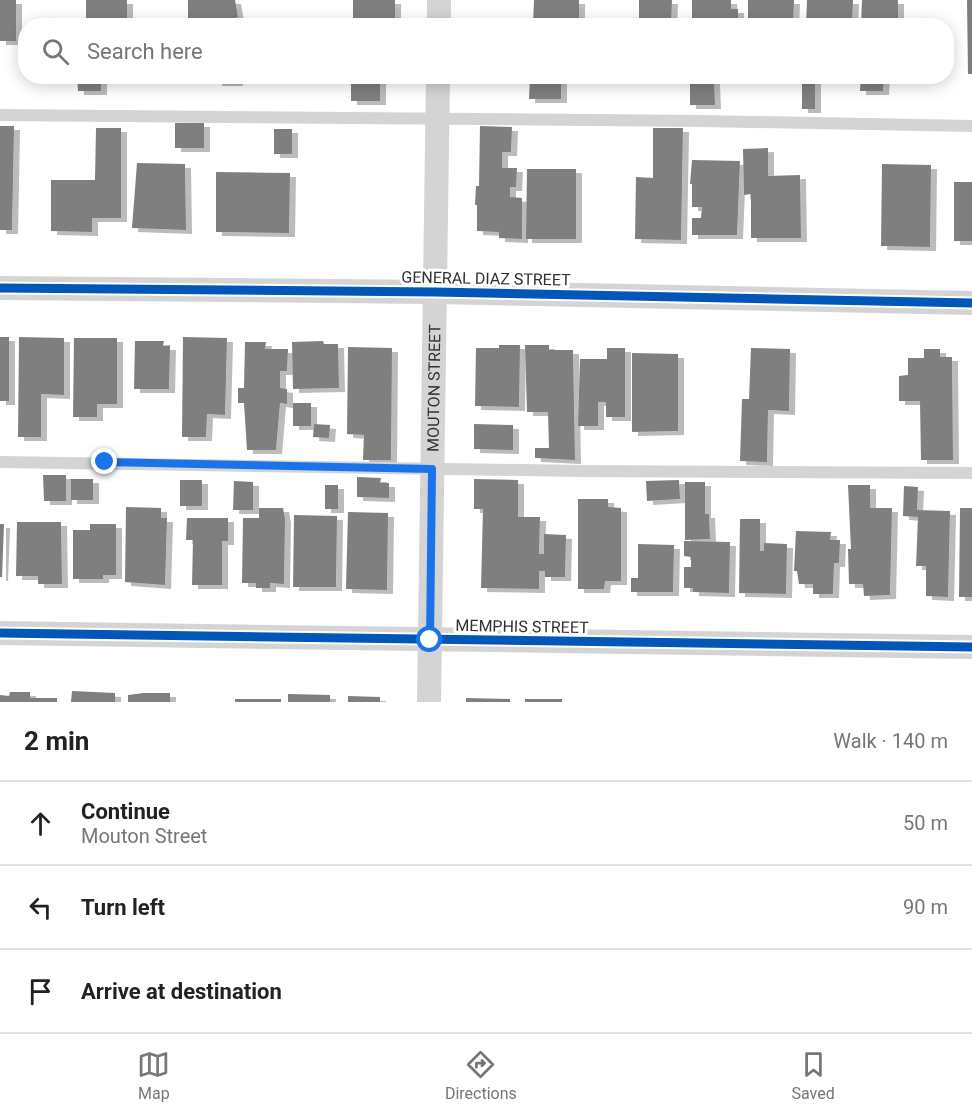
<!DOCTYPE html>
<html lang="en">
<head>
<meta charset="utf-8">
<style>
	:root { --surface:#fff; --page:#f6f6f6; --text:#222; --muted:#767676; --line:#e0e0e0; --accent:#787878 }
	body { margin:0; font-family:Roboto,sans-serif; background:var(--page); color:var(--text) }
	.stop { position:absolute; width:18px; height:18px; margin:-14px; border:4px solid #1a73e8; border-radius:50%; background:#fff }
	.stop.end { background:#1a73e8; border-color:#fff; box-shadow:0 2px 6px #0008 }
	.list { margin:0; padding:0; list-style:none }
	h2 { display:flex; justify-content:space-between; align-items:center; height:78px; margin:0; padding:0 24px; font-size:26px }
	h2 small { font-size:20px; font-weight:400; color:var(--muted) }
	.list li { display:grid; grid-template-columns:39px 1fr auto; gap:18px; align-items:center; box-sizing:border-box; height:84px; padding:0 24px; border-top:2px solid var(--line) }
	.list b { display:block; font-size:22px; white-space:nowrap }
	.list p { margin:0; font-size:20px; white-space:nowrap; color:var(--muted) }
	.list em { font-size:20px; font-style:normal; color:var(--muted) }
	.icon { flex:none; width:33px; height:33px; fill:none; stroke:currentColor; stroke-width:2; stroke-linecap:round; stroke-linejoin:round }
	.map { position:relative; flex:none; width:972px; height:702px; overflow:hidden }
	.search { position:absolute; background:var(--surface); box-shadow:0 3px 15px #0003; left:18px; right:18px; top:18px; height:66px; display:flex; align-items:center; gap:15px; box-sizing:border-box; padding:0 21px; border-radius:24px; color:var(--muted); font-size:22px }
	.sheet { height:330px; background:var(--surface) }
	nav { display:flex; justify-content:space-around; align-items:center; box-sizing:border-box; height:84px; border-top:2px solid var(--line); background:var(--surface); font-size:16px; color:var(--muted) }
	nav a { display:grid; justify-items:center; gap:3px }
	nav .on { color:var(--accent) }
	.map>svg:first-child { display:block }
</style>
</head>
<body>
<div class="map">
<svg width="972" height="702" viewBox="0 0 972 702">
	<defs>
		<filter id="shadow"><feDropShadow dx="6" dy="4" stdDeviation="0" flood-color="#0004"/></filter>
	</defs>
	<rect width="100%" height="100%" fill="#fff"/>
	<g fill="#7f7f7f" filter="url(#shadow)">
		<rect x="0" y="0" width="16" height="41"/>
		<rect x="86" y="0" width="41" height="26"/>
		<polygon points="188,0 235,0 238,17 235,18 235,26 188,26"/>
		<rect x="353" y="0" width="42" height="26"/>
		<polygon points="534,0 579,0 579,26 533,26"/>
		<polygon points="639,0 672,0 671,26 639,26"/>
		<polygon points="692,0 731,0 731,9 738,9 738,26 692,26"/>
		<polygon points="748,0 794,0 793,26 748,26"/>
		<polygon points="807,0 853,0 852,26 806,26"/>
		<polygon points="862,0 898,0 898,26 861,26"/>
		<polygon points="967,0 972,0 972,74 968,74"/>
		<polygon points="77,76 101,76 101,91 78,91"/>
		<rect x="216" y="76" width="21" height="6"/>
		<rect x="351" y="76" width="29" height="25"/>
		<polygon points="530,76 561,76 561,99 529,99"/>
		<polygon points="861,76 884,76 883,91 860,91"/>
		<polygon points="690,80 714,80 715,105 690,105"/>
		<rect x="802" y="80" width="13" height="29"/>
		<rect x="175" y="123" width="29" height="25"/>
		<polygon points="0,126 14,126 12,230 0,230"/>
		<polygon points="480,126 512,127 511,152 502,152 502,168 517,168 516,187 510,187 510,197 522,198 522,239 499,238 499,232 477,231 477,205 475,205 476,186 479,186"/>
		<polygon points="96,128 121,128 121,218 92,218 92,232 51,231 51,180 95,180"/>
		<polygon points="653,128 683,128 681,240 635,239 636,177 653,178"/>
		<rect x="274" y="129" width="18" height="25"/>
		<polygon points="768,148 768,176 800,175 801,238 751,238 751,194 744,195 743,149"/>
		<polygon points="692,160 740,161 737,235 692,235 692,218 701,218 702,207 692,207 692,184 690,184"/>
		<polygon points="137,163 185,164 186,230 132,228"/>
		<polygon points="882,164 931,165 930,247 881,246"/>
		<polygon points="527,169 576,169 576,239 526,239"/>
		<polygon points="216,172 290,173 289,233 216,232"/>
		<rect x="954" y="182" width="18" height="59"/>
		<rect x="0" y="337" width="9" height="64"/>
		<polygon points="19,337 64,338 64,395 41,394 41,437 18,437"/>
		<polygon points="183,337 227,338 225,415 207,414 206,437 182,437"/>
		<polygon points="74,338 117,338 117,404 97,404 97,417 73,417"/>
		<polygon points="135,341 164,341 163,346 170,346 169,389 134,389"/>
		<polygon points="323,341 324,344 338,344 339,388 293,389 292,342"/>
		<polygon points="245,342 266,342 265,349 288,349 287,371 280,371 280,388 287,389 287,404 280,403 276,450 247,450 244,403 238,403 238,388 244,388"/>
		<polygon points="499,345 520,345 519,407 475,406 476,348 499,348"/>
		<polygon points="525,345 549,345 549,350 573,350 575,460 535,458 535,448 549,448 548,412 527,412"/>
		<polygon points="348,347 392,348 391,460 363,460 364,435 347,434"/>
		<polygon points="607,348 625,348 625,417 606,417 606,402 598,402 598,426 578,426 580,359 607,359"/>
		<polygon points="751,348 790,349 789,411 768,410 767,462 740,461 742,399 749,399"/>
		<polygon points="924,349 940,349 940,357 952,357 953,460 921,460 920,401 899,401 899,376 908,375 908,358 924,358"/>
		<polygon points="632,353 678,354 678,431 632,432"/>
		<rect x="293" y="403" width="18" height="23"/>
		<polygon points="314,424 330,425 329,438 313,437"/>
		<polygon points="474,424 513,425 513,450 474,449"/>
		<polygon points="43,475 66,475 66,501 44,501"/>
		<polygon points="357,477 381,478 380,483 389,483 389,498 357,497"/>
		<rect x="71" y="479" width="22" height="21"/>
		<polygon points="474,479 518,480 518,517 540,517 539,554 544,554 544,534 566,535 565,577 545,577 545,571 539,571 539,589 481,588 483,509 474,509"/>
		<rect x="180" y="480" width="22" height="26"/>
		<polygon points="679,480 680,499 647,501 646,481"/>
		<polygon points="234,481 253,482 253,510 233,510"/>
		<polygon points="685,482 705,482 705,514 709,514 710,539 685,540"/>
		<rect x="325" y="485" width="13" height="24"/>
		<polygon points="848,485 870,485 870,508 892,508 890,595 864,596 863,584 849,584 848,549 851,549"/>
		<polygon points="904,486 918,487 917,510 950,511 948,597 926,596 926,566 916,566 918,517 903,516"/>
		<polygon points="578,499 608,499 608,507 621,508 621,581 605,581 604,589 578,589"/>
		<polygon points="126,507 161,508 161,518 167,518 165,585 125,582"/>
		<polygon points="259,508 283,508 285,519 284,584 270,583 270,588 256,588 256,583 242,583 243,518 259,518"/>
		<polygon points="960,508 972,508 972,597 959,597"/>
		<polygon points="348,512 388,513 387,590 346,589"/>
		<polygon points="294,515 337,516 336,587 293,587"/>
		<polygon points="187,518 228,518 228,541 222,541 222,585 192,585 193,540 186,540"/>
		<polygon points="740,519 760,519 760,551 764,551 764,543 787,544 786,594 739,593"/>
		<polygon points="17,522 61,522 62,584 38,584 38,576 16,576"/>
		<polygon points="0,524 4,524 2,577 0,577"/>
		<polygon points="90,524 116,524 116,575 103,575 103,579 73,579 73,530 90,530"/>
		<polygon points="796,531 831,532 830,540 840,540 839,563 834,563 833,594 813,594 813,584 799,584 797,571 794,571"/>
		<polygon points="684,541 730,542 729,593 693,592 693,588 684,588 684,567 691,567 691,557 684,556"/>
		<polygon points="638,544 674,545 673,592 631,592 631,578 638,578"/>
		<polygon points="72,691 115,693 115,702 71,702"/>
		<polygon points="10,692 30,692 30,698 57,698 57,702 0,702 0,695 9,696"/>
		<polygon points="144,693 170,693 170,702 128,702 128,695"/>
		<polygon points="288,694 330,695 330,702 288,702"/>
		<polygon points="348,696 380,697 380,702 348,702"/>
		<polygon points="466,698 510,699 510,702 466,702"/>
		<rect x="235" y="699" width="46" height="3"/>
		<rect x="525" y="699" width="37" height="3"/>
	</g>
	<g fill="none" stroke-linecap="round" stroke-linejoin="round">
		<g stroke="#d4d4d4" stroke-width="12">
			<polyline points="0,115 702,121 972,126"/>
			<polyline points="0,462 581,471 972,473"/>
		</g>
		<g stroke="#d4d4d4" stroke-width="24">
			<polyline points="439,26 439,0"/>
			<polyline points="0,288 435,292 972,303"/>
			<polyline points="0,633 972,647"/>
			<path id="s1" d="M429,702L438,76"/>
		</g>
		<g stroke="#fff" stroke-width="13">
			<g id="cycleway">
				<polyline points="0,288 435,292 972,303"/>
				<polyline points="0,633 972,647"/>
			</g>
		</g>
		<use href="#cycleway" stroke="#0057b8" stroke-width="9"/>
	</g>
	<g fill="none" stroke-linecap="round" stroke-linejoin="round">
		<polyline stroke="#1a73e8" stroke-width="8" points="105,462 432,469 430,640"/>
	</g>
	<g text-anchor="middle" stroke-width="6" stroke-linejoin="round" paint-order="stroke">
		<g font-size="16" fill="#303030" stroke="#fff">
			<text transform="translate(486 278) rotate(1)" y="6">GENERAL DIAZ STREET</text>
			<text dy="6" stroke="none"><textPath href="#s1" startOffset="314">MOUTON STREET</textPath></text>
			<text transform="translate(522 626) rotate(1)" y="6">MEMPHIS STREET</text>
		</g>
	</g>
</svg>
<div class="stop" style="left:430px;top:640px"></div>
<div class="stop end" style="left:105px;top:462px"></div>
<div class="search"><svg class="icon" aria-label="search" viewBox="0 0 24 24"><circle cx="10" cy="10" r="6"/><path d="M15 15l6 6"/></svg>Search here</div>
</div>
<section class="sheet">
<h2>2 min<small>Walk · 140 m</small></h2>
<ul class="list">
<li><svg class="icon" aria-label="ahead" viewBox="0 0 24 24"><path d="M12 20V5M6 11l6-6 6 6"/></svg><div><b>Continue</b><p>Mouton Street</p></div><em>50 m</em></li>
<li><svg class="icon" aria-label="left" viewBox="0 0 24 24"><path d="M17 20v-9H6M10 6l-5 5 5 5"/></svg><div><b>Turn left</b></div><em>90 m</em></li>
<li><svg class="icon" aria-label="arrive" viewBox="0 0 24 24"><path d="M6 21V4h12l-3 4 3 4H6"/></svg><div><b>Arrive at destination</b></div></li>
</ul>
</section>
<nav>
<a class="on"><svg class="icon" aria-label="map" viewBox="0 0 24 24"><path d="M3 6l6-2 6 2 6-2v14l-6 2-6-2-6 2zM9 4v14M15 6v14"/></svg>Map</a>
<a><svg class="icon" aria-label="directions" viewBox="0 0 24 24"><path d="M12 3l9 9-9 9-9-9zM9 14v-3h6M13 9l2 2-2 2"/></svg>Directions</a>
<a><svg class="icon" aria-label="saved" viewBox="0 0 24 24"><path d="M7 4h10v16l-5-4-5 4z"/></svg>Saved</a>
</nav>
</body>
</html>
